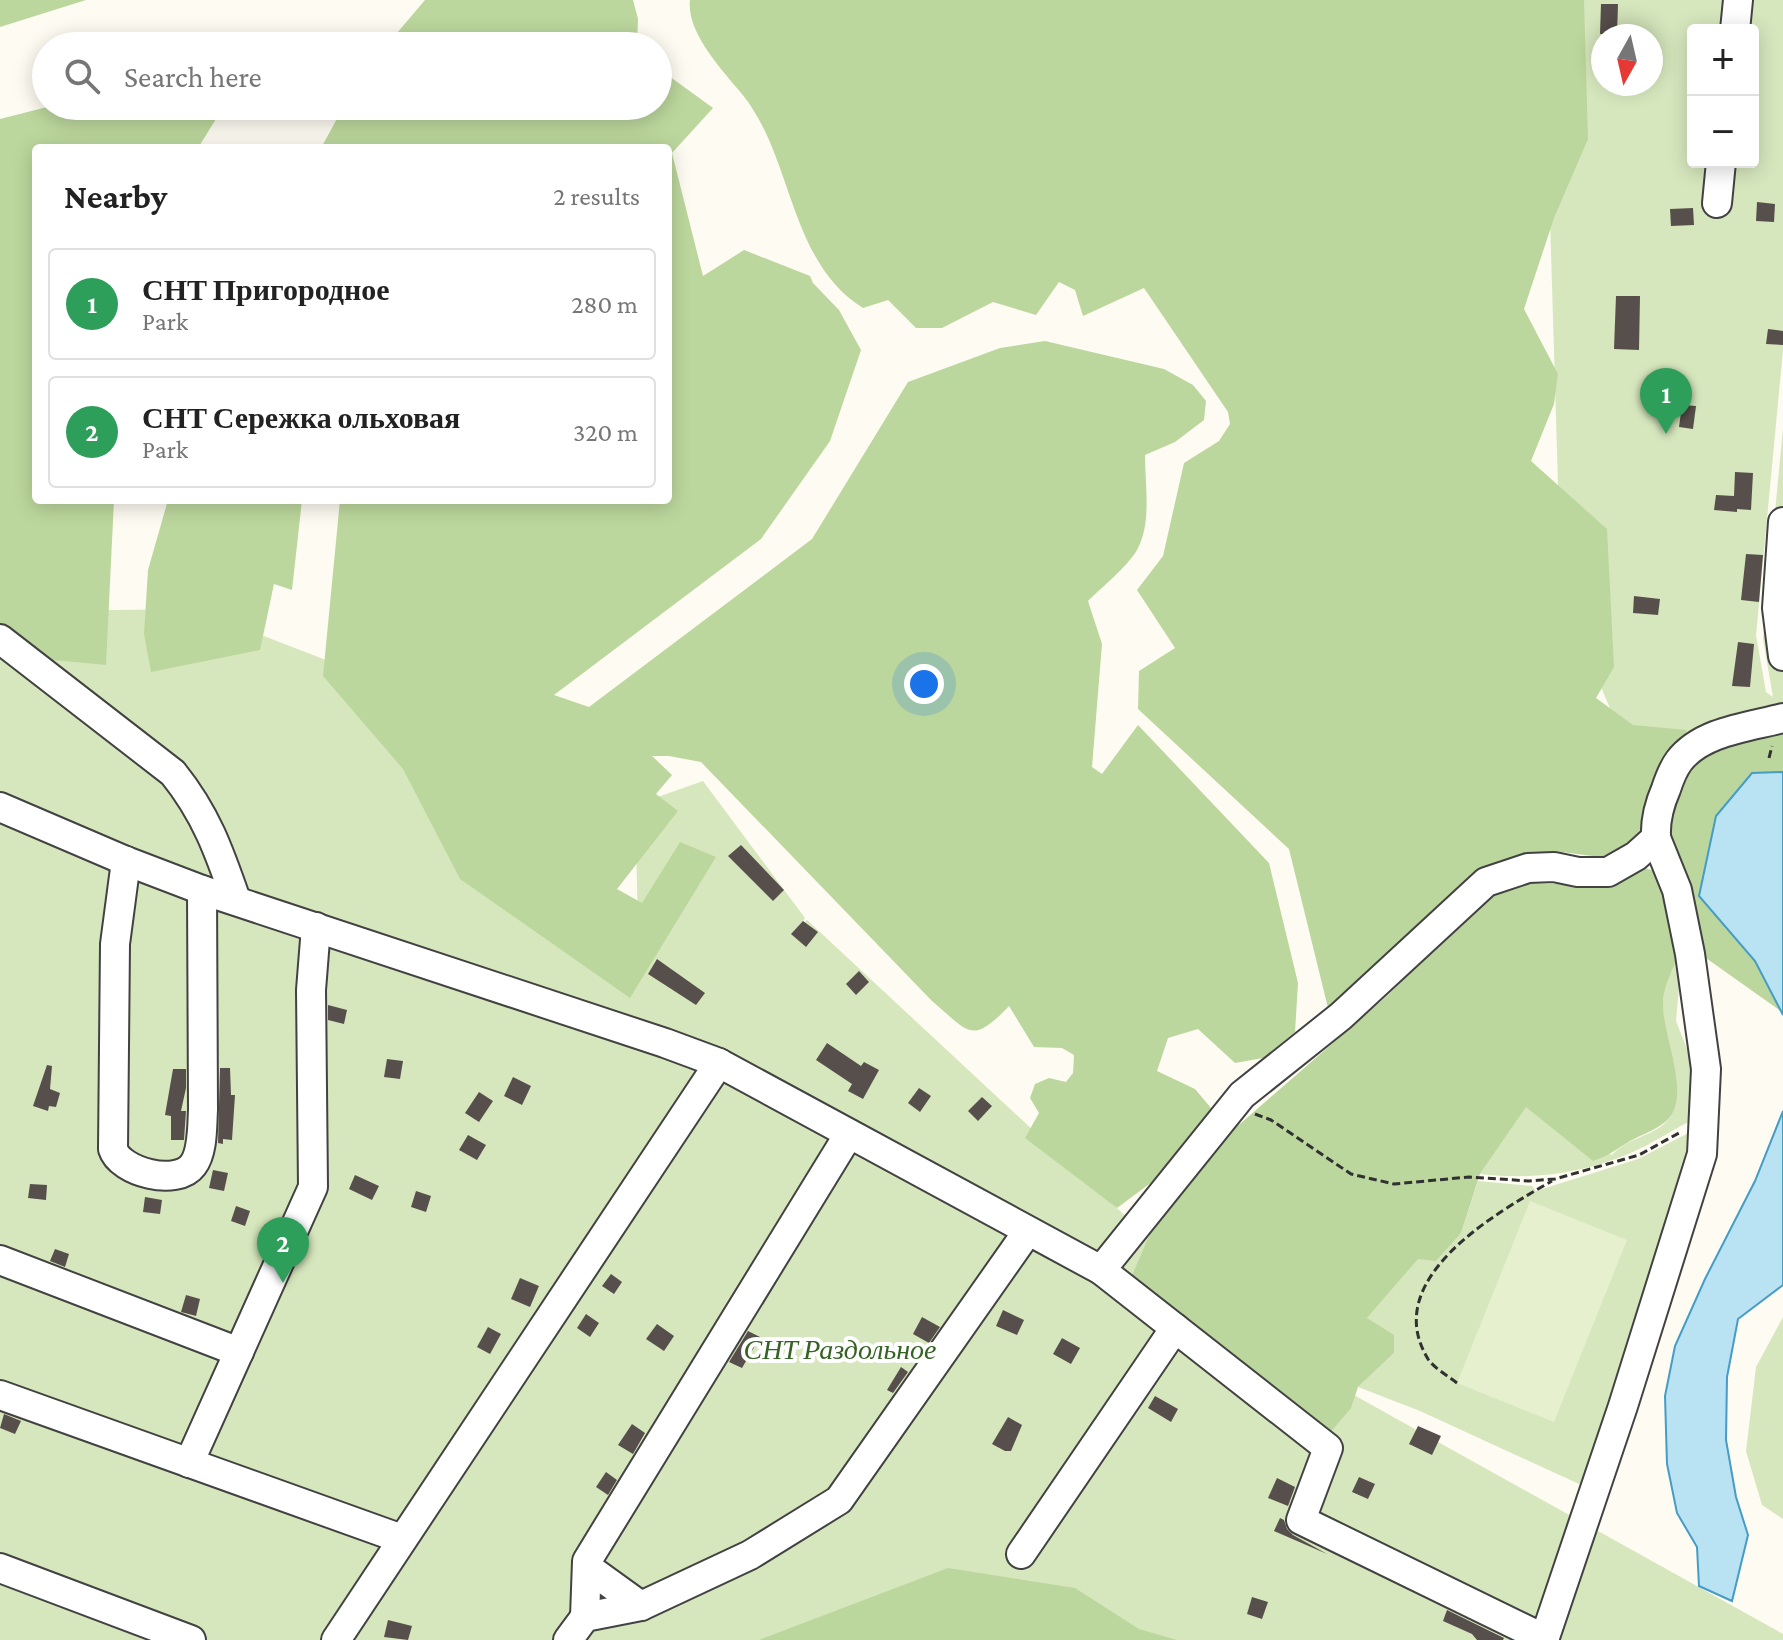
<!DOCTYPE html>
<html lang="en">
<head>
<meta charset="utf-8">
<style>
	:root { --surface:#fff; --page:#f6f6f6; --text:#222; --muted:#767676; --line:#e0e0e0; --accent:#2563eb }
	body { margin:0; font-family:"Crimson Pro",serif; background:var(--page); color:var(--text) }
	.controls { position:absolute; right:24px; top:24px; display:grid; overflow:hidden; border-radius:8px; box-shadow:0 4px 20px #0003 }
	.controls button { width:72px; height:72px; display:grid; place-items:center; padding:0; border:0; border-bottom:2px solid var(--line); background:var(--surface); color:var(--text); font:40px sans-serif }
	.compass { position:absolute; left:1591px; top:24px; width:72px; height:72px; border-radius:50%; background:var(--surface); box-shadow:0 4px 20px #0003; rotate:188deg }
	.you { position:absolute; left:924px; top:684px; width:28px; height:28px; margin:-20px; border:6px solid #fff; border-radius:50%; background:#1a73e8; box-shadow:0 0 0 12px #1a73e833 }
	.badge { display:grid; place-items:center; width:52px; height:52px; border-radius:50%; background:var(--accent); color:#fff; font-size:26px; font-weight:700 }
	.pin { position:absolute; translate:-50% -66px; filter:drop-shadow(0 2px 4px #0008) }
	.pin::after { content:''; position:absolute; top:42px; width:28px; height:24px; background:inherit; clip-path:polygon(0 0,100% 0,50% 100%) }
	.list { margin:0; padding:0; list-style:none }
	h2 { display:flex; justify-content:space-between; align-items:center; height:104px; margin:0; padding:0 32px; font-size:34px }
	h2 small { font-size:26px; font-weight:400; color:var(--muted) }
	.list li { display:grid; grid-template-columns:52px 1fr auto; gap:24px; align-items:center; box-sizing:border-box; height:112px; margin:0 16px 16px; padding:0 16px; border:2px solid var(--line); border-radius:8px }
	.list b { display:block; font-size:30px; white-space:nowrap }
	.list p { margin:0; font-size:26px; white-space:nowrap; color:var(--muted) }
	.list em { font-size:26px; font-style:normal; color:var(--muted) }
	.icon { flex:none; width:44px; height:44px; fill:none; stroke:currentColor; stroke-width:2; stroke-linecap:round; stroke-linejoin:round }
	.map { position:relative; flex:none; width:1783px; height:1640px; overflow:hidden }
	.search { position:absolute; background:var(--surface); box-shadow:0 4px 20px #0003; left:32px; top:32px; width:640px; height:88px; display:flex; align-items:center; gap:20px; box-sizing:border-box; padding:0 28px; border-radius:44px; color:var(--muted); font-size:30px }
	.panel { position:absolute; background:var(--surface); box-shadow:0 4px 20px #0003; left:32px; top:144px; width:640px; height:360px; border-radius:8px }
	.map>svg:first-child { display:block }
</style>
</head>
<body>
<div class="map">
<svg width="1783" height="1640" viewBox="0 0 1783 1640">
	<rect width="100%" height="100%" fill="#fefbf2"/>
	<g fill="#d6e7bd" fill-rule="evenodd">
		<path d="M1522,0H1783V350L1756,635L1766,692L1773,697L1763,639L1783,428V712L1629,753L1570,614L1559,517L1544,21ZM1693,30H1753V162H1693ZM1603,36H1651V84H1603Z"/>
		<polygon points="0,583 38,611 194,609 396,687 638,925 635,805 703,781 805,918 801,925 807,920 1264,1345 1783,1634 1783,1640 0,1640"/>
		<path d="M1683,943L1676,1021L1707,1100L1704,1114C1678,1126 1653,1144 1626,1155C1578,1174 1532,1180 1480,1174L1526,1106L1612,1155C1627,1138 1650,1137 1665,1123C1695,1094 1660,1036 1663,1002C1665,982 1675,961 1683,943Z"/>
		<polygon points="1696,1129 1590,1489 1420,1411 1358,1387 1394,1353 1366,1319 1418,1258 1461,1233 1478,1181 1532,1186 1536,1191 1638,1159"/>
		<polygon points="1783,1317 1783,1519 1762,1505 1746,1451 1756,1367"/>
	</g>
	<g fill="#bcd79d">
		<polygon points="0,0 86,0 0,27"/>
		<polygon points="425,0 633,0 638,19 637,46 386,46"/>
		<path d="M690,0H1584L1588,139L1554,218L1524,309L1558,374L1554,404L1531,461L1607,529L1614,667L1596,698L1633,725L1687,730L1674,755L1645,830L1628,848L1608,858L1554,851L1498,861L1454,896L1387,962L1328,1008L1289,849L1138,709L1139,671L1175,648L1137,590L1163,556L1184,463L1219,441L1230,424L1228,412L1144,288L1083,316L1075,290L1059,282L1036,315L993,302L942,328H916L888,300L863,308C788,261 794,158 742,94C722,70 686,32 690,0Z"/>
		<path d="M658,68L713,108L672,153L703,276L744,250L810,276L813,283L839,310L861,350L830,441L761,539L554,695L589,707L812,539L908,382L1000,348L1045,341L1164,369L1193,385L1206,401L1204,420L1175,442L1145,455C1145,486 1152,523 1137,550C1127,567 1102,587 1088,601L1102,644L1092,767L1102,774L1138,725L1269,863L1298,983L1295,1032L1263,1058L1235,1063L1198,1029L1168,1038L1157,1071L1195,1089L1211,1108L1209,1117L1160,1176L1117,1208L1025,1138L1039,1113L1030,1098L1035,1084L1049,1078L1066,1082L1073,1073L1074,1055L1062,1048L1034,1047L1009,1006C971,1046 969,1032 932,1001L701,762L669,756H652L672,775L656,794L678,811L617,889L642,903L680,842L716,857L630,998L460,879L403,769L323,676L340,500H668V148H321L344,106H658Z"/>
		<polygon points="51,106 224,106 198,148 36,148 36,500 114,500 106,665 53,660 0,623 0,119"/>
		<polygon points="168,500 302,500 292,590 274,584 260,650 151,672 144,634 148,570"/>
		<polygon points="1783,732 1783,772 1752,773 1699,896 1755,961 1782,1012 1696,951 1663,814 1693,757 1720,740"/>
		<path d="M1638,866L1665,874C1669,890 1685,932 1681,946C1676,965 1663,984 1663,1005C1663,1035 1688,1087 1672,1114C1665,1126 1648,1132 1636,1138C1619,1146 1612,1155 1593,1161L1526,1107L1480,1174L1461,1233L1436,1261L1418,1259L1367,1318L1394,1335V1353L1358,1387L1351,1408L1324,1440L1130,1280L1162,1206L1225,1137L1387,996L1478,904L1521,883L1566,884L1612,879Z"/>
		<polygon points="948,1568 1075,1588 1139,1629 1177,1640 759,1640"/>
	</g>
	<polygon fill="#e6efce" points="1530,1201 1627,1240 1554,1422 1457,1383"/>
	<g fill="#b9e2f2" stroke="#459cc5" stroke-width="2">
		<polygon points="1783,772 1783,1015 1755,961 1699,896 1716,816 1752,773"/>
		<polygon points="1783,1111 1783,1285 1738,1319 1727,1377 1726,1440 1736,1497 1748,1535 1732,1601 1699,1586 1697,1547 1677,1513 1667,1464 1665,1396 1675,1346 1705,1279 1755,1181"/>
	</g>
	<g fill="#574f4c">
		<polygon points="1601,4 1618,4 1617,34 1600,34"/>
		<polygon points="1757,202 1775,204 1774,222 1756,221"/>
		<polygon points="1693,208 1694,225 1671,226 1670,209"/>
		<polygon points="1616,296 1640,296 1639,350 1614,349"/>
		<polygon points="1768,329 1783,331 1783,345 1766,344"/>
		<polygon points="1682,405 1696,406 1693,429 1679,427"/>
		<polygon points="1735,472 1753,473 1751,510 1737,509 1737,512 1714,510 1716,495 1734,496"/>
		<polygon points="1746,554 1763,555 1759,602 1741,600"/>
		<polygon points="1634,596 1660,599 1658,615 1633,613"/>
		<polygon points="1738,642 1754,644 1750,687 1732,686"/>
		<polygon points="741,845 784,890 773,901 728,856"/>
		<polygon points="803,921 818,932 806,947 791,934"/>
		<polygon points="657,959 705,993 696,1005 648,974"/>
		<polygon points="859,971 869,982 856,995 846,984"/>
		<polygon points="328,1005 347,1010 344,1024 328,1020"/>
		<polygon points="827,1043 861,1066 864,1062 879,1070 863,1099 848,1091 852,1084 816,1060"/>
		<polygon points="387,1059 403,1061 400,1079 384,1077"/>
		<polygon points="47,1065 52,1066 50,1089 60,1093 56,1107 49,1106 48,1111 33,1106"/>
		<polygon points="220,1068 230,1068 231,1095 235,1095 232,1140 223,1139 223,1144 218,1143"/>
		<polygon points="173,1069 186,1069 186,1088 181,1111 186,1111 184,1140 171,1140 171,1116 165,1115"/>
		<polygon points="513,1077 531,1086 522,1105 504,1096"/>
		<polygon points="919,1088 931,1096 920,1112 908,1103"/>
		<polygon points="479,1092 493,1101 479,1122 465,1113"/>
		<polygon points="982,1097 992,1106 978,1121 968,1111"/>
		<polygon points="468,1135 486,1145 477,1160 459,1150"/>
		<polygon points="213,1170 228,1173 224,1191 209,1188"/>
		<polygon points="355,1175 379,1186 372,1200 349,1189"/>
		<polygon points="30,1184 47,1185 46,1200 28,1198"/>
		<polygon points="416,1191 431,1196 426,1212 411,1207"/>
		<polygon points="145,1197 162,1200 160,1214 143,1212"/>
		<polygon points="236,1206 250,1211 245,1226 231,1221"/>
		<polygon points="55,1249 69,1254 65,1267 50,1261"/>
		<polygon points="611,1274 622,1282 614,1294 602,1286"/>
		<polygon points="520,1278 539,1286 530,1307 511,1299"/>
		<polygon points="186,1295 200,1299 196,1316 181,1312"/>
		<polygon points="1003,1310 1024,1320 1017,1335 996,1326"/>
		<polygon points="586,1314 599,1323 590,1337 577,1328"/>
		<polygon points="922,1317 940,1327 929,1343 913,1334"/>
		<polygon points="657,1324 674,1336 664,1351 646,1339"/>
		<polygon points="488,1327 501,1334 490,1354 477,1347"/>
		<polygon points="748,1331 760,1337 742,1368 729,1362"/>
		<polygon points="1062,1338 1080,1348 1071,1364 1053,1354"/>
		<polygon points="901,1367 908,1372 893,1393 887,1390"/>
		<polygon points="1155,1396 1178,1409 1171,1422 1148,1408"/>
		<polygon points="4,1414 21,1421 15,1434 0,1428"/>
		<polygon points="1008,1417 1022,1425 1011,1451 1005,1451 992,1444"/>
		<polygon points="632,1424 645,1433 633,1454 618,1445"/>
		<polygon points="1418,1426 1441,1436 1432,1455 1409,1444"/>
		<polygon points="606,1472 617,1480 608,1495 596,1487"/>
		<polygon points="1359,1477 1375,1484 1368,1499 1352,1492"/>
		<polygon points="1277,1478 1295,1487 1288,1506 1268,1498"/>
		<polygon points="1280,1518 1284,1520 1287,1529 1293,1535 1327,1554 1274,1531"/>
		<polygon points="1252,1597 1268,1602 1262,1619 1247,1614"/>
		<polygon points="1447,1610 1504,1638 1503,1640 1477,1640 1472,1634 1443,1621"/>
		<polygon points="388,1620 412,1626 408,1640 384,1637"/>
	</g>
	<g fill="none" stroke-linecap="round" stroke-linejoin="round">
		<g stroke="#424242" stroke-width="32">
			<g id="minor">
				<polyline points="1735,30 1738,0"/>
				<polyline points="1717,203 1721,162"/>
				<polyline points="1783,522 1777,608 1783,656"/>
				<path d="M0,639L173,773C206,814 219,851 236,900"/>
				<path d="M0,807L126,861L202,890L665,1043L719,1063L1101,1270L1242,1095L1341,1016L1486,882L1528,868L1554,867L1578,872H1608L1636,856L1656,838C1655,821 1659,805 1666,789C1669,780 1673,769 1679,761C1702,731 1749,727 1783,718"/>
				<path d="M126,861L115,944L113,1149C120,1172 177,1187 193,1165C203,1152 202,1126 203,1110L202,890"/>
				<polyline points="0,1260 239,1352"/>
				<polyline points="1101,1270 1328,1448 1301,1520 1545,1639"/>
				<polyline points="0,1395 402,1539"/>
				<polyline points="189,1463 313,1187 311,990 316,927"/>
				<polyline points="1021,1554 1175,1328"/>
				<polyline points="587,1567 641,1606"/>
				<polyline points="0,1568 191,1640"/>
				<polyline points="585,1617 587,1561 849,1134"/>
				<polyline points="336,1640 719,1063"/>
				<polyline points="568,1640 585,1617 641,1606 750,1555 839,1500 1028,1231"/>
				<polyline points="1544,1640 1623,1406 1702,1154 1706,1069 1690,954 1677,890 1656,838"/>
			</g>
		</g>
		<g stroke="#313131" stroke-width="3" stroke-dasharray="8 4" stroke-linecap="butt">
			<polyline points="1769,758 1772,746"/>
			<polyline points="1255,1114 1271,1120 1351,1174 1394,1184 1469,1177 1529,1181 1555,1179 1639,1155 1679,1133"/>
			<path d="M1457,1383C1448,1376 1434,1368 1428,1359C1379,1279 1496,1213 1552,1181"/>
		</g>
		<use href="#minor" stroke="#fff" stroke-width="28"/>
	</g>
	<g text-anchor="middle" stroke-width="8" stroke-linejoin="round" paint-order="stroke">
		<g font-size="28" font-style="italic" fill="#356323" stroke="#fff">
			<text x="840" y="1359">СНТ Раздольное</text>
		</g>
	</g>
</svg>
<div class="controls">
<button>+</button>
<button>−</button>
</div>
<svg class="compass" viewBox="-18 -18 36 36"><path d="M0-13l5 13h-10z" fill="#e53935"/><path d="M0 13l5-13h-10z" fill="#767676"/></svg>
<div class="you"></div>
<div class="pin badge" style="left:1666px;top:434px;background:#2e9e5b">1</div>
<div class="pin badge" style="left:283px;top:1283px;background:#2e9e5b">2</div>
<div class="search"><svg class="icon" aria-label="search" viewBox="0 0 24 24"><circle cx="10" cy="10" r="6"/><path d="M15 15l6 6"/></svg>Search here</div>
<section class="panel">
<h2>Nearby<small>2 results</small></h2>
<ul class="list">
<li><span class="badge" style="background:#2e9e5b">1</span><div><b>СНТ Пригородное</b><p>Park</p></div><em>280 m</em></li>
<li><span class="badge" style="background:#2e9e5b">2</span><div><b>СНТ Сережка ольховая</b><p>Park</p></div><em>320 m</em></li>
</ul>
</section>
</div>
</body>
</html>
